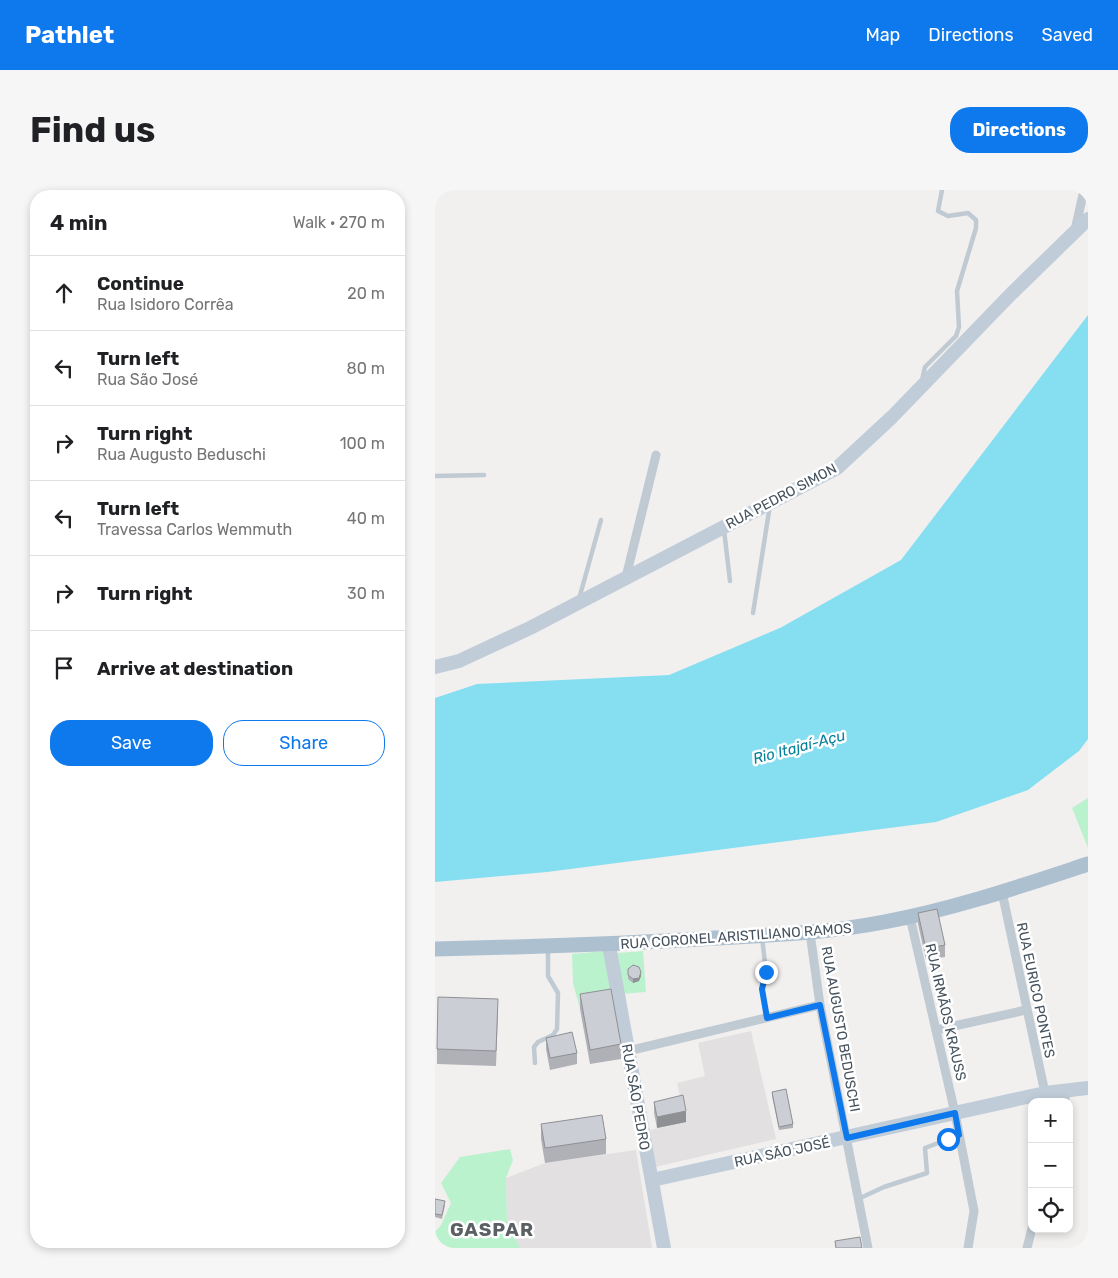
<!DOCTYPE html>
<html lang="en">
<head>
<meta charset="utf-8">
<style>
	:root { --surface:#fff; --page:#f6f6f6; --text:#202124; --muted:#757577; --line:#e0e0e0; --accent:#0e78ed }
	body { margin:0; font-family:Rubik,sans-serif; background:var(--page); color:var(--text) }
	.controls { position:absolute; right:15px; bottom:15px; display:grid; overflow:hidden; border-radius:10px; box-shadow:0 2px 8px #0003 }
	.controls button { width:45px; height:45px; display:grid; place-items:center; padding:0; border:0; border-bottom:1px solid var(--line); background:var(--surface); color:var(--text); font:25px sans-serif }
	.stop { position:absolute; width:15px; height:15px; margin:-11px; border:4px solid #0e78ed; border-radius:50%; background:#fff }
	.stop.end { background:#0e78ed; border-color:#fff; box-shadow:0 1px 5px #0008 }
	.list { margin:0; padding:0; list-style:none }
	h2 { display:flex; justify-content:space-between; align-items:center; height:65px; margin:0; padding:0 20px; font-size:21px }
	h2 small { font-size:16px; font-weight:400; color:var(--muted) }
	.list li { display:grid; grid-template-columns:32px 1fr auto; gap:15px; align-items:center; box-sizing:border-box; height:75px; padding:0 20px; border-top:1px solid var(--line) }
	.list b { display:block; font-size:19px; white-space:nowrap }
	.list p { margin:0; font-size:16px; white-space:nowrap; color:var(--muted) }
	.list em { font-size:16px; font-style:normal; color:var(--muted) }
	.actions { display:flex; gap:10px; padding:15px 20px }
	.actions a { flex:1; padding:11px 0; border:1px solid var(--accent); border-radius:20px; text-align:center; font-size:18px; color:var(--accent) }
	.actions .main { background:var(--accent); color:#fff }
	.icon { flex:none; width:28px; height:28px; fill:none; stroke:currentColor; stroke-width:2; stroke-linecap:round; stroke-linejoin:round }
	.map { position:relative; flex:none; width:653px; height:1058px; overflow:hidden; border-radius:20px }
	header { display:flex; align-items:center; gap:30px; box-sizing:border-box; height:70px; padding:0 25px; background:var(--accent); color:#fff }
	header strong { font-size:24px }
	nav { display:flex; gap:28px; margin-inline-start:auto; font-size:18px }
	.intro { display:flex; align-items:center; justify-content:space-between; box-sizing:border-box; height:120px; padding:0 30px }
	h1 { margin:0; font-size:35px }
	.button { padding:12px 22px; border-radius:20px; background:var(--accent); color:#fff; font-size:18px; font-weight:700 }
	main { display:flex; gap:30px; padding:0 30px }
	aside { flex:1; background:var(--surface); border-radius:20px; box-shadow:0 2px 8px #0003 }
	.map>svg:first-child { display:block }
</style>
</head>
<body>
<header>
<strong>Pathlet</strong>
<nav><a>Map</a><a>Directions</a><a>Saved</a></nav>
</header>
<div class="intro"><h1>Find us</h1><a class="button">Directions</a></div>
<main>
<aside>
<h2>4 min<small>Walk · 270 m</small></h2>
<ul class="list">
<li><svg class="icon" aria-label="ahead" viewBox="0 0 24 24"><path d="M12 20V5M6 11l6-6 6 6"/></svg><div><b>Continue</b><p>Rua Isidoro Corrêa</p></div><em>20 m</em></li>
<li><svg class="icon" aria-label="left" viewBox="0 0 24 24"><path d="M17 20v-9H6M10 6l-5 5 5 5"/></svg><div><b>Turn left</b><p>Rua São José</p></div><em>80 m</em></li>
<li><svg class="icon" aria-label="right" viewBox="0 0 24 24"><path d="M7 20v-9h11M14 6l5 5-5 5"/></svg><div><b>Turn right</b><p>Rua Augusto Beduschi</p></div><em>100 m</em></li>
<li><svg class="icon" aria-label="left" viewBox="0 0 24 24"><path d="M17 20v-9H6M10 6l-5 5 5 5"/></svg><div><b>Turn left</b><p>Travessa Carlos Wemmuth</p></div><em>40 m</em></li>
<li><svg class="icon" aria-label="right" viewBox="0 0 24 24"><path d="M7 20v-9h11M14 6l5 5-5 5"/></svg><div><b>Turn right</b></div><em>30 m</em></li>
<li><svg class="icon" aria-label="arrive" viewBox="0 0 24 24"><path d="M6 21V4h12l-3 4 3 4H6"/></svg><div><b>Arrive at destination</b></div></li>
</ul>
<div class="actions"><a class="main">Save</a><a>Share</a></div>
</aside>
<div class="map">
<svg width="653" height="1058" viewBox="0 0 653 1058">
	<rect width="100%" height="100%" fill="#f2efef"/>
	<g fill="#e3e0e1">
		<polygon points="316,841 341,949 220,977 211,941 251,932 242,893 270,886 263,853"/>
		<polygon points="201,960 217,1058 84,1058 72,1031 71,988 110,973"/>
	</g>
	<g fill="#bbf2ce">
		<polygon points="653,608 653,658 637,618"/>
		<polygon points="172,761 178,813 145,819 138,793 137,764"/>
		<polygon points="208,761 211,802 186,804 183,763"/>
		<polygon points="75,959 78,970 71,988 72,1031 85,1058 0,1058 0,1042 6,1035 16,1013 6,993 25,967"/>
	</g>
	<polygon fill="#85dff1" points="653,125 653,549 644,561 593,600 501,632 112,682 0,692 0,508 42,494 234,485 345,438 466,370"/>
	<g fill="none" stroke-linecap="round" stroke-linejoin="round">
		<g stroke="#bfcad2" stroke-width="4.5">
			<polyline points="487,190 490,177 521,146 524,137 522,101 541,38 541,30 533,23 513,26 503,21 507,0"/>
			<polyline points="0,286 49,285"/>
			<polyline points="289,340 295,391"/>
			<polyline points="144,409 166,330"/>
			<polyline points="318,423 335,315"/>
			<polyline points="327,747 331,782 327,799 332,828"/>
			<polyline points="100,873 99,857 103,852 118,845 122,839 123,803 113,786 113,760"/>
			<polyline points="423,1009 449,997 492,983 490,958 524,945"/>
		</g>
		<g stroke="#bfcad2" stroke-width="9">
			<polyline points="640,40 649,0"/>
			<polyline points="191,387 221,265"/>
			<polyline points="567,702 610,903"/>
			<polyline points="475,727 520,923 539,1021 533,1058"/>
			<polyline points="375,743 385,815 433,1058"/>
			<polyline points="501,840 591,820"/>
			<polyline points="193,861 385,815"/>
			<polyline points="629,912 632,899"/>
			<polyline points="592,1058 597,1038"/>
		</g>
		<g stroke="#c0cdd9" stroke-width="14">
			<polyline points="0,477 24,471 95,438 402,278 457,227 576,104 653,29"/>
			<polyline points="174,755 229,1058"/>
			<polyline points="217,990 610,903 653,898"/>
		</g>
		<path stroke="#adc0d0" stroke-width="15" d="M0,759C93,757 187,754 280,748C337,745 393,743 449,732C519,719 586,696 653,674"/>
	</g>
	<g fill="#afb1b6">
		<polygon points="483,723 510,755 510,767 491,770 483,734"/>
		<polygon points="193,779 206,786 204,791 198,793 193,789"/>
		<polygon points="145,804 186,854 186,869 155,874 145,819"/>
		<polygon points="63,823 61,876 2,874 2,859"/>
		<polygon points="111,848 142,863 142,874 115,880 111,859"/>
		<polygon points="337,902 358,934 358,938 344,940 337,906"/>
		<polygon points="219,912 251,932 222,938 219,923"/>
		<polygon points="106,934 171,949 171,964 110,973 106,949"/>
		<polygon points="0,1009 10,1015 7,1029 0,1027"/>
	</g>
	<g fill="#8e9094">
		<polygon points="206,782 206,786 204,791 198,793 198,789"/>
		<polygon points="251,921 251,932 222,938 222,927"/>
	</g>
	<g fill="#cbced4" stroke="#8e9094">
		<polygon points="502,719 510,755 491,759 483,723"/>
		<polygon points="198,775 204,777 206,782 204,788 198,789 193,785 193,779"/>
		<polygon points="176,799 186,854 155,860 145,804"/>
		<polygon points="3,807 63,809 61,861 2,859"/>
		<polygon points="137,842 142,863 115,868 111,848"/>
		<polygon points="351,899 358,934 344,937 337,902"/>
		<polygon points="248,905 251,921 222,927 219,912"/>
		<polygon points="167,925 171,949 110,958 106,934"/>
		<polygon points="0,1009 10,1011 7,1025 0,1024"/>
		<polygon points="425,1047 427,1058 401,1058 400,1051"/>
	</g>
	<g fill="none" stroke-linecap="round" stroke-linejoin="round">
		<polyline stroke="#0e78ed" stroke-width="6" points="331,782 327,799 332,828 385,815 412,948 520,923 524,945 513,949"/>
	</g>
	<g text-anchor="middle" stroke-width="5" stroke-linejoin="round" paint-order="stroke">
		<g font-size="14" fill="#46535e" stroke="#fff">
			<text transform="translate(346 306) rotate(-28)" y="5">RUA PEDRO SIMON</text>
			<text transform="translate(301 746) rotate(-4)" y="5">RUA CORONEL ARISTILIANO RAMOS</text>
			<text transform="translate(601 800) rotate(78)" y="5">RUA EURICO PONTES</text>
			<text transform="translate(511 822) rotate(77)" y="5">RUA IRMÃOS KRAUSS</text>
			<text transform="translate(406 839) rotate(80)" y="5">RUA AUGUSTO BEDUSCHI</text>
			<text transform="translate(201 907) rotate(80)" y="5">RUA SÃO PEDRO</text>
			<text transform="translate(347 962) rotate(-12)" y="5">RUA SÃO JOSÉ</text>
		</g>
		<g font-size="15" font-style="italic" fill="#05819b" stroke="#fff">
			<text transform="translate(364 557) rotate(-15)" y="5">Rio Itajaí-Açu</text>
		</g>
		<g font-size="19" font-weight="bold" letter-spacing="1" fill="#5b6064" stroke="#fff">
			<text x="57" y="1046">GASPAR</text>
		</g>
	</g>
</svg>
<div class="controls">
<button>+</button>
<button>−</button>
<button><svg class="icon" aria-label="locate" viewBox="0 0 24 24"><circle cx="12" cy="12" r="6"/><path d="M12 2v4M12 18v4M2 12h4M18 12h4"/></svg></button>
</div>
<div class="stop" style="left:513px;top:949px"></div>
<div class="stop end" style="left:331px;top:782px"></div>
</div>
</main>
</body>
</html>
